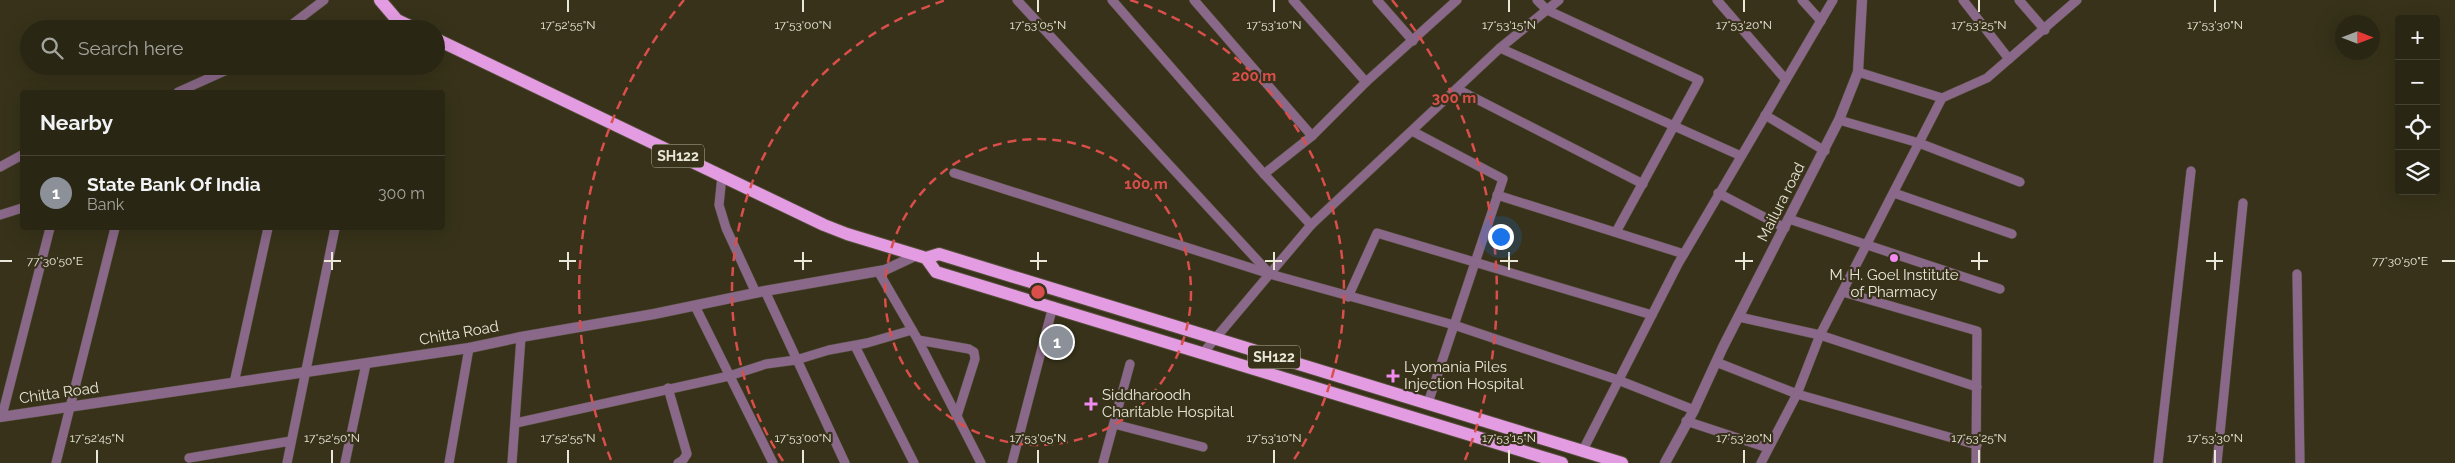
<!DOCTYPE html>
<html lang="en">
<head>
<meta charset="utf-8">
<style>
	:root { --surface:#292613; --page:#312e1c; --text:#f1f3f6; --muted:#a5a5a0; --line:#454333; --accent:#8c9099 }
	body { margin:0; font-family:Raleway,sans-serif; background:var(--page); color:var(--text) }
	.controls { position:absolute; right:15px; top:15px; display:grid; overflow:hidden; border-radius:5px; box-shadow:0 5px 20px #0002 }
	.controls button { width:45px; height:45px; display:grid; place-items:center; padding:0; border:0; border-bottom:1px solid var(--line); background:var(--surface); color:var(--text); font:25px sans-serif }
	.compass { position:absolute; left:2335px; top:15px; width:45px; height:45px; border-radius:50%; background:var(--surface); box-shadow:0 5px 20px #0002; rotate:90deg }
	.you { position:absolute; left:1500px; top:236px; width:18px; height:18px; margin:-12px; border:4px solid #fff; border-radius:50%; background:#1a73e8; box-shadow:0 0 0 8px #1a73e833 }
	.badge { display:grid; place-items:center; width:32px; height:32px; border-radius:50%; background:var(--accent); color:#fff; font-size:16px; font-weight:700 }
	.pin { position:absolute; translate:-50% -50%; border:2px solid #fff; box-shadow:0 1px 5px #0006 }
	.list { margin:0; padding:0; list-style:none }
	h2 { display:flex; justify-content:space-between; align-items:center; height:65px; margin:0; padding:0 20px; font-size:21px }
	h2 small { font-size:16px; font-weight:400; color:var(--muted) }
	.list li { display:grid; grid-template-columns:32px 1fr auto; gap:15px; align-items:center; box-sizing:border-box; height:75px; padding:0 20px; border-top:1px solid var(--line) }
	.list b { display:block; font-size:19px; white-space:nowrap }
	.list p { margin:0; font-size:16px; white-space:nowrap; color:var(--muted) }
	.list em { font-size:16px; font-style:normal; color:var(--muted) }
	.icon { flex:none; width:28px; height:28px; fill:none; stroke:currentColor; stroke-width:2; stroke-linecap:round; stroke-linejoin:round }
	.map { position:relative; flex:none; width:2455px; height:463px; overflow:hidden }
	.search { position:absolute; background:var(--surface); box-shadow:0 5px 20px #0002; left:20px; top:20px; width:425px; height:55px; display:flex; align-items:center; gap:12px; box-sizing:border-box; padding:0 18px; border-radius:28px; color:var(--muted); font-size:19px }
	.panel { position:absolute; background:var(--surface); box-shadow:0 5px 20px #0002; left:20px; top:90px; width:425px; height:140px; border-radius:5px }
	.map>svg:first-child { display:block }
</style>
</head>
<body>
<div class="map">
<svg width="2455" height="463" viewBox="0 0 2455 463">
	<rect width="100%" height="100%" fill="#373219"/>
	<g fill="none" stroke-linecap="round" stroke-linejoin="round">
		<g stroke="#534f38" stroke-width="10">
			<g id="minor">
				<polyline points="1017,0 1270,274"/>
				<polyline points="1112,0 1264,174"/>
				<polyline points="1194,0 1312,136"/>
				<polyline points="1293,0 1366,82"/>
				<polyline points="1377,0 1413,41"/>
				<polyline points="1537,0 1547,10 1699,80 1616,232"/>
				<polyline points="1717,0 1786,80"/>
				<polyline points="1802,0 1821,21"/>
				<polyline points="1963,0 2009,59"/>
				<polyline points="2019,0 2045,30"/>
				<polyline points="286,29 324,0"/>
				<polyline points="1500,48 1741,156"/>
				<polyline points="1858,72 1942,98"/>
				<polyline points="1457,89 1643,184"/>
				<polyline points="178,92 236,66"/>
				<polyline points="1765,115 1825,151"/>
				<polyline points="1839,120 1919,143 2020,182"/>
				<polyline points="1412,131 1503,179 1428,403"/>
				<polyline points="0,167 22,155"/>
				<polyline points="954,173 1270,274 1454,325 1618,380 1694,410"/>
				<polyline points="722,176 719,205 726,228 756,293"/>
				<polyline points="1718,193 1785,228"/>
				<polyline points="1894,193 2012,234"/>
				<polyline points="1497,195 1684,254"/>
				<polyline points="0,215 22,208"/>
				<polyline points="1789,219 2000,289"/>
				<polyline points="1311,225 1264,174 1312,136 1366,82 1457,0"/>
				<polyline points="878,271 918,340 981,463"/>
				<polyline points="2297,274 2300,463"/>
				<polyline points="765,291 845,463"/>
				<polyline points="1843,292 1977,331 1976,463"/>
				<polyline points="1348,297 1377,233 1652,315"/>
				<polyline points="695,306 773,463"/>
				<polyline points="1739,317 1820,335 1977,387"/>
				<polyline points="918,340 969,349 974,352 975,359 957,416"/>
				<polyline points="855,346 914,463"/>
				<polyline points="1203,353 1311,225 1500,48 1559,0"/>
				<polyline points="1716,362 1797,394 1977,445"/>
				<polyline points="234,383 268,228"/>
				<polyline points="668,388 687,454 683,460 678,463"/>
				<polyline points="2,416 50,228"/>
				<polyline points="1686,421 1768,448"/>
				<polyline points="516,423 729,376 766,364 796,360 829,350 867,343 912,330"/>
				<polyline points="1114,424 1203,447"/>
				<polyline points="1583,450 1678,264 1833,0"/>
				<polyline points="189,458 291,441"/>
				<polyline points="56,463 115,228"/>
				<polyline points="287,463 335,228"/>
				<polyline points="345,463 366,364"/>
				<polyline points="449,463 469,348"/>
				<polyline points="512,463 521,337"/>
				<polyline points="1012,463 1053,306"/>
				<polyline points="1103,463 1130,364"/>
				<polyline points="1761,463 1797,394 1820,335 1942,98 1987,78 2077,0"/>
				<polyline points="2158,463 2191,171"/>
				<polyline points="2217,463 2243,203"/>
			</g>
		</g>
		<g stroke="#534f38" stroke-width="11">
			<g id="tertiary">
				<polyline points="0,417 469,348 521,337 654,314 765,291 885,270 917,255"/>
				<polyline points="1665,463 1694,410 1723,347 1839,120 1858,72 1862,0"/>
			</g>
		</g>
		<g stroke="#534f38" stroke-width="14">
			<g id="primary">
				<polyline points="380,0 397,20 416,29"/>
				<polyline points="436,39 824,225 847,234 926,258 939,254 1622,463"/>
				<polyline points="926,258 936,272 1562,463"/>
			</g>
		</g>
		<use href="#minor" stroke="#8a6889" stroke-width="9"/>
		<use href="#tertiary" stroke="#8a6889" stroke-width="10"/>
		<use href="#primary" stroke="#e39be1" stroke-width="12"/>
	</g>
	<path fill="none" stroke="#e9e7d8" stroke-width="2" d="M568,0V12M803,0V12M1038,0V12M1274,0V12M1509,0V12M1744,0V12M1979,0V12M2215,0V12M332,252V270M568,252V270M803,252V270M1038,252V270M1274,252V270M1509,252V270M1744,252V270M1979,252V270M2215,252V270M0,261H12M324,261H341M559,261H576M794,261H812M1030,261H1047M1265,261H1282M1500,261H1518M1735,261H1753M1971,261H1988M2206,261H2223M2442,261H2455M97,450V463M332,450V463M568,450V463M803,450V463M1038,450V463M1274,450V463M1509,450V463M1744,450V463M1979,450V463M2215,450V463"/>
	<g fill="none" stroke="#da4e4b" stroke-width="2.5" stroke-dasharray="9 6">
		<circle cx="1038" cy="292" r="153"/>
		<path d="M783 461A306 306 0 0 1 946 0M1130 0A306 306 0 0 1 1293 461"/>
		<path d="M611 460A459 459 0 0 1 684 0M1392 0A459 459 0 0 1 1465 460"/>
	</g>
	<g fill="#f38af2" stroke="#373219" stroke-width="2">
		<circle cx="1894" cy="258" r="5"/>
		<path d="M1390.5 368.5h5v5h5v5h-5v5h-5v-5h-5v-5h5z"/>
		<path d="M1088.5 396.5h5v5h5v5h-5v5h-5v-5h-5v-5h5z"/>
	</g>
	<g text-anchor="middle" stroke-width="4.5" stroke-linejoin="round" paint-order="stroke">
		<g fill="#373219" stroke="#b4b19f" stroke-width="1">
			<rect x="652" y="144.5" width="52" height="23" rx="4"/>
			<rect x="1248" y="345.5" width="52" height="23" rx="4"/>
		</g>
		<g font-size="14" font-weight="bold" fill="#e9e7d8">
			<text x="678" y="161">SH122</text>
			<text x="1274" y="362">SH122</text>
		</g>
		<g font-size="15" fill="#e9e7d8" stroke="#373219">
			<text transform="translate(1781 202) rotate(-63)" y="5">Mailura road</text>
			<text transform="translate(459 333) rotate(-10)" y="5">Chitta Road</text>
			<text transform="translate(59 393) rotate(-8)" y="5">Chitta Road</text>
		</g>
		<g font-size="15" fill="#e9e7d8" stroke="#373219" text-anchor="start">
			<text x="1894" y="280" text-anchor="middle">M. H. Goel Institute<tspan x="1894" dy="17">of Pharmacy</tspan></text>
			<text x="1404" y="372">Lyomania Piles<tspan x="1404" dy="17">Injection Hospital</tspan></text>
			<text x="1102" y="400">Siddharoodh<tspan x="1102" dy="17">Charitable Hospital</tspan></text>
		</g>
	</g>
	<g font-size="12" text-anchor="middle" fill="#e9e7d8" stroke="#373219" stroke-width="4.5" stroke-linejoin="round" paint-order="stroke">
		<text x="568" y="29">17°52'55"N</text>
		<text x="803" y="29">17°53'00"N</text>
		<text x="1038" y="29">17°53'05"N</text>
		<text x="1274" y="29">17°53'10"N</text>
		<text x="1509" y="29">17°53'15"N</text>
		<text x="1744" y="29">17°53'20"N</text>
		<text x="1979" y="29">17°53'25"N</text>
		<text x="2215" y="29">17°53'30"N</text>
		<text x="2400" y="265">77°30'50"E</text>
		<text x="55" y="265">77°30'50"E</text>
		<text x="97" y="442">17°52'45"N</text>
		<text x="332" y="442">17°52'50"N</text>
		<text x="568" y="442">17°52'55"N</text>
		<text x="803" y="442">17°53'00"N</text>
		<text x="1038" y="442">17°53'05"N</text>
		<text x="1274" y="442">17°53'10"N</text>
		<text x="1509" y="442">17°53'15"N</text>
		<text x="1744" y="442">17°53'20"N</text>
		<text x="1979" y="442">17°53'25"N</text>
		<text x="2215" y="442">17°53'30"N</text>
	</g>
	<circle cx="1038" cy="292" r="8" fill="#da4e4b" stroke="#373219" stroke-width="2.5"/>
	<g font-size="15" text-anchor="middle" font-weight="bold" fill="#da4e4b" stroke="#373219" stroke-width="4.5" stroke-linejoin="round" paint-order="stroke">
		<text x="1254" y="81">200 m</text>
		<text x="1454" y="103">300 m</text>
		<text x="1146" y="189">100 m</text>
	</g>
</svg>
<div class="controls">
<button>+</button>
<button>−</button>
<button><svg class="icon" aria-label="locate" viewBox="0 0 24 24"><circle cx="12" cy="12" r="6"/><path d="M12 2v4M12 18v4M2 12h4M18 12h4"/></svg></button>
<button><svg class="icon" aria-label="layers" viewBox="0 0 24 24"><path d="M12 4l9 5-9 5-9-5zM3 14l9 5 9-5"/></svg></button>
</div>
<svg class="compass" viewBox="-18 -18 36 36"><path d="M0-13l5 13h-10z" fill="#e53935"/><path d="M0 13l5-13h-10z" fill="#a5a5a0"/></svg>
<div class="you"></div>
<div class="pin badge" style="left:1057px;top:342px">1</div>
<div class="search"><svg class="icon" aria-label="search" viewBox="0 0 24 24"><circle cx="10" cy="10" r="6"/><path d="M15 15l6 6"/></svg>Search here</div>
<section class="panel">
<h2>Nearby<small></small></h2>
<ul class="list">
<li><span class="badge">1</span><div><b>State Bank Of India</b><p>Bank</p></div><em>300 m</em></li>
</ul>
</section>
</div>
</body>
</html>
